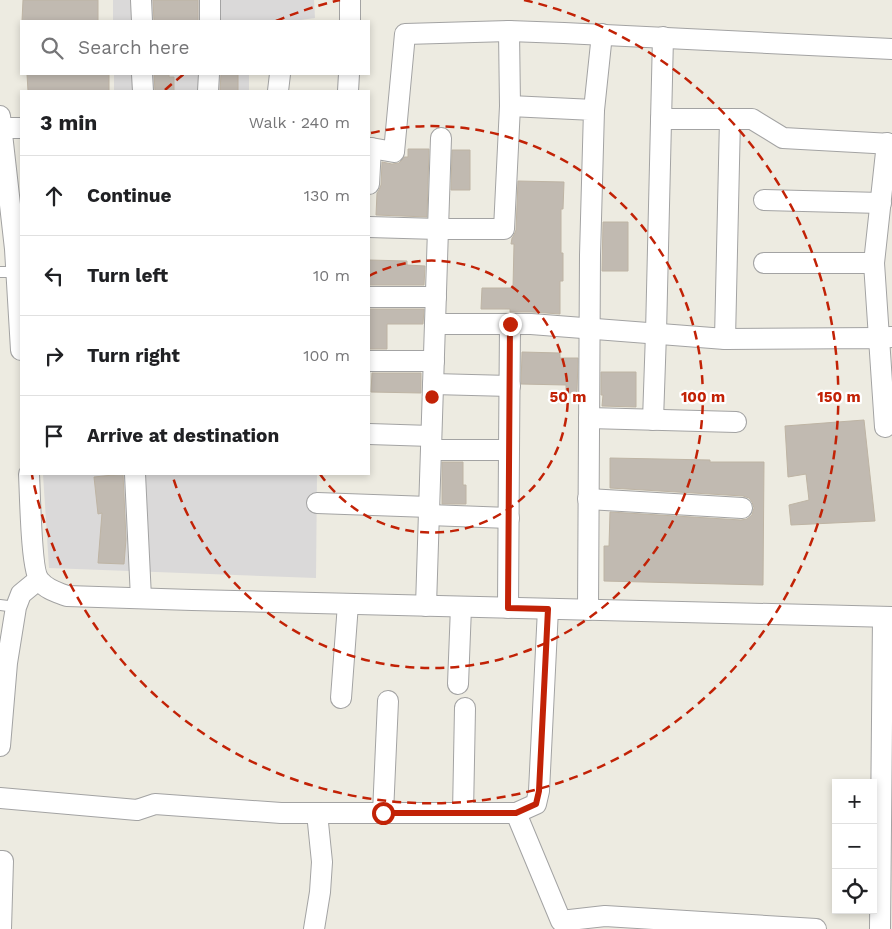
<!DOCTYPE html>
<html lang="en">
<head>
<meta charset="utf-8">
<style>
	:root { --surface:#fff; --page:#f2f2f2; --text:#202124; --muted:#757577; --line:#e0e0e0 }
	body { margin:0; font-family:"Work Sans",sans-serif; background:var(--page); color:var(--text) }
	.controls { position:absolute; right:15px; bottom:15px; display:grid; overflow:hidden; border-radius:0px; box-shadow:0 2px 8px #0003 }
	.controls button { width:45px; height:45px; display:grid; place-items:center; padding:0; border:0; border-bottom:1px solid var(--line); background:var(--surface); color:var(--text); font:25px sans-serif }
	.stop { position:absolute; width:15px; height:15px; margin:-11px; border:4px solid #c22206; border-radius:50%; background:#fff }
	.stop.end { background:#c22206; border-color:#fff; box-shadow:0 1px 5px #0008 }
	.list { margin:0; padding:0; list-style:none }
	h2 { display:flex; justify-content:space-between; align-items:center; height:65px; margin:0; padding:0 20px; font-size:21px }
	h2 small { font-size:16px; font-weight:400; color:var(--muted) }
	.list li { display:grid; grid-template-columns:32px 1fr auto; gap:15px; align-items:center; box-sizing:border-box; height:80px; padding:0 20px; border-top:1px solid var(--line) }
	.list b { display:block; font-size:19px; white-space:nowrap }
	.list em { font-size:16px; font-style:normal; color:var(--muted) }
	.icon { flex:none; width:28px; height:28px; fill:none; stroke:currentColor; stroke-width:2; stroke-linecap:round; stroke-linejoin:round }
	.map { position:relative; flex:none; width:892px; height:929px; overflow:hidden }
	.search { position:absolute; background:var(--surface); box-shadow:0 2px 8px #0003; left:20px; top:20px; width:350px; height:55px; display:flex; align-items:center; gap:12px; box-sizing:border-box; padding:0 18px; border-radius:0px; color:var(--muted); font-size:19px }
	.panel { position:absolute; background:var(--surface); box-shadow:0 2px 8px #0003; left:20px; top:90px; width:350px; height:385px; border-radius:0px }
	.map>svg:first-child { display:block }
</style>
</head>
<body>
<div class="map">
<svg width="892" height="929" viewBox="0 0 892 929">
	<rect width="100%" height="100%" fill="#edebe1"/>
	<g fill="#dad9d9">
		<polygon points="113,0 314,0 315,18 293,21 113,21"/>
		<rect x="114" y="74" width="135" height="17"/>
		<polygon points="43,474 317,474 316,578 49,568"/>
	</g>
	<g fill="#c1bab1" stroke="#beb4a4">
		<polygon points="23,0 98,0 98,21 22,21"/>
		<polygon points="153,0 198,0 198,21 154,21"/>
		<polygon points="27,74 109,74 109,91 28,91"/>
		<polygon points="154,74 169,74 169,77 174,77 174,91 155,91"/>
		<polygon points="221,74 238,74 238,91 220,91"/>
		<polygon points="408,149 429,149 427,217 376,215 377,193 379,190 381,185 382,162 392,164 399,163 403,159 404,157 408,157"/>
		<polygon points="452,150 470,150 470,190 451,190"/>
		<polygon points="518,181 564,182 563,209 561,209 561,253 563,253 563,281 560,281 560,314 532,312 510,312 510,309 481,309 482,288 513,288 514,244 511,244 512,238 514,235 516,230"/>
		<polygon points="603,222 628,222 628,271 602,271"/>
		<polygon points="369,260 407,261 407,265 425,266 424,285 369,285"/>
		<polygon points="369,309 424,309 423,324 387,324 387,349 369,349"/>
		<polygon points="522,352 560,353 560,358 578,358 577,393 566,393 566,385 521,384"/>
		<polygon points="601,372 636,372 636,407 602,406 603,395 601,395"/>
		<polygon points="372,373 421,373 421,393 371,392"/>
		<polygon points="864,420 875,521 791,525 789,505 809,500 806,474 788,477 785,426"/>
		<polygon points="610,458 710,460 710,462 764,462 763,585 604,581 604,546 609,546 610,512 741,520 747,519 752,515 754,508 752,502 749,498 743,496 610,488"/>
		<polygon points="442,462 463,462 463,485 466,485 466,504 442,504"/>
		<polygon points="123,474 126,539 124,564 98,563 102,513 98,514 94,477"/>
	</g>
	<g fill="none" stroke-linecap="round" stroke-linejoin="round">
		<g stroke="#a3a3a3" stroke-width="12">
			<g id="lane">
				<polyline points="0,272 17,272"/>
				<polyline points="0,605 16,607"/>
			</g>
		</g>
		<g stroke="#a3a3a3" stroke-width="22">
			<g id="street">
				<polyline points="141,0 142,21"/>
				<polyline points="210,21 210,0"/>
				<polyline points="350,21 350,0"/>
				<polyline points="142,74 143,91"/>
				<polyline points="208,91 209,74"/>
				<polyline points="278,91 280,74"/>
				<polyline points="348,91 349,74"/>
				<polyline points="510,106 594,110 590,255 588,610"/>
				<polyline points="594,110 602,34"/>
				<polyline points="0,116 15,249 21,350"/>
				<polyline points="661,119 752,119 783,138 892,144"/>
				<polyline points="1,128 21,128"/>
				<polyline points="441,138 438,229 504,229 510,106 509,31"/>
				<polyline points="887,143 874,263 879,338 891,337"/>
				<polyline points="369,148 371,148 369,184"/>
				<polyline points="371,148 394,152 405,34 509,31 564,33 892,49"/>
				<polyline points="764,200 881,203"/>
				<polyline points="369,227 438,229 426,606"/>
				<polyline points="764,263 874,263"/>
				<polyline points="369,297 436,297"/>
				<polyline points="435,324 531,324 725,339 730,119"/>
				<polyline points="725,339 879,338 885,427"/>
				<polyline points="369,361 434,361"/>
				<polyline points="433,384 510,386"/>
				<polyline points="589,418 736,422"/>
				<polyline points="653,420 656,333 663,37"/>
				<polyline points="369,434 431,436"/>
				<polyline points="431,450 509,450 508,608"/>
				<polyline points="509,450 510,324"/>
				<path d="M29,474C30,491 31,572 40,581C47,590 57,592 67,596L192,600L892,617"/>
				<polyline points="135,474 141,598"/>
				<polyline points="588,499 742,508"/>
				<polyline points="317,503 429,507"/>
				<polyline points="429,515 509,518"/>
				<polyline points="458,684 461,607"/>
				<polyline points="341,698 348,604"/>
				<polyline points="0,746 7,663 16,607 21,594 38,580"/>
				<polyline points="0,798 137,810 155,804 281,813 516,813 536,804 539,791 548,609"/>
				<polyline points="383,813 388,701"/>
				<polyline points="463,813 465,708"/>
				<polyline points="516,813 561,921 605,916 816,929"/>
				<polyline points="0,861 3,861 1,929"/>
				<polyline points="314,929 320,892 322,862 317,813"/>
				<polyline points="880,929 883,617"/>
			</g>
		</g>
		<use href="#lane" stroke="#fff" stroke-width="10"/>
		<use href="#street" stroke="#fff" stroke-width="20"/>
	</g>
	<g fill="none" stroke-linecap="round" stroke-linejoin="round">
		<polyline stroke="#c22206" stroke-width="6" points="383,813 516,813 536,804 539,791 548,609 508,608 510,324"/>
	</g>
	<g fill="none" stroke="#c22206" stroke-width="2.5" stroke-dasharray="9 6">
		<path d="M369 276A136 136 0 1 1 320 474"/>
		<path d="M371 133A271 271 0 1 1 172 474"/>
		<path d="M165 90A407 407 0 0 1 184 74M276 21A407 407 0 0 1 340 0M524 0A407 407 0 1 1 32 475"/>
	</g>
	<circle cx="432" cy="397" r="8" fill="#c22206" stroke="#fff" stroke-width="2.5"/>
	<g font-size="15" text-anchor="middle" font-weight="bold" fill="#c22206" stroke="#fff" stroke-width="4.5" stroke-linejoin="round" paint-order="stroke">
		<text x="568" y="402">50 m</text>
		<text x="703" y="402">100 m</text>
		<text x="839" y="402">150 m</text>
	</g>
</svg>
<div class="controls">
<button>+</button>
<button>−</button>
<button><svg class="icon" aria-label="locate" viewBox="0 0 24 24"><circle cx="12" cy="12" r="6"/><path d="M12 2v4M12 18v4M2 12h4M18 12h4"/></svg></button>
</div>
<div class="stop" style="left:383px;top:813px"></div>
<div class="stop end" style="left:510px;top:324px"></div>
<div class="search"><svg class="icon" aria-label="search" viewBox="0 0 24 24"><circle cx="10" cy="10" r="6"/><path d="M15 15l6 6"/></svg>Search here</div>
<section class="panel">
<h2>3 min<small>Walk · 240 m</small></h2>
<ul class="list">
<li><svg class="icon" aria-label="ahead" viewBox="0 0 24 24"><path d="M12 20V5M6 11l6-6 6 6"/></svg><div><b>Continue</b></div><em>130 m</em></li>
<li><svg class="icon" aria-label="left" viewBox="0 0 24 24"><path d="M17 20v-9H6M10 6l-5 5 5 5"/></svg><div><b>Turn left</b></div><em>10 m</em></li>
<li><svg class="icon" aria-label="right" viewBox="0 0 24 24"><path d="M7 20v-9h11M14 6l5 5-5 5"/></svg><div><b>Turn right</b></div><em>100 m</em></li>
<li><svg class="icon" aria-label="arrive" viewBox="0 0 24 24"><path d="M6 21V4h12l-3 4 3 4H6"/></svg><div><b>Arrive at destination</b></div></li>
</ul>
</section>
</div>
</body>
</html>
